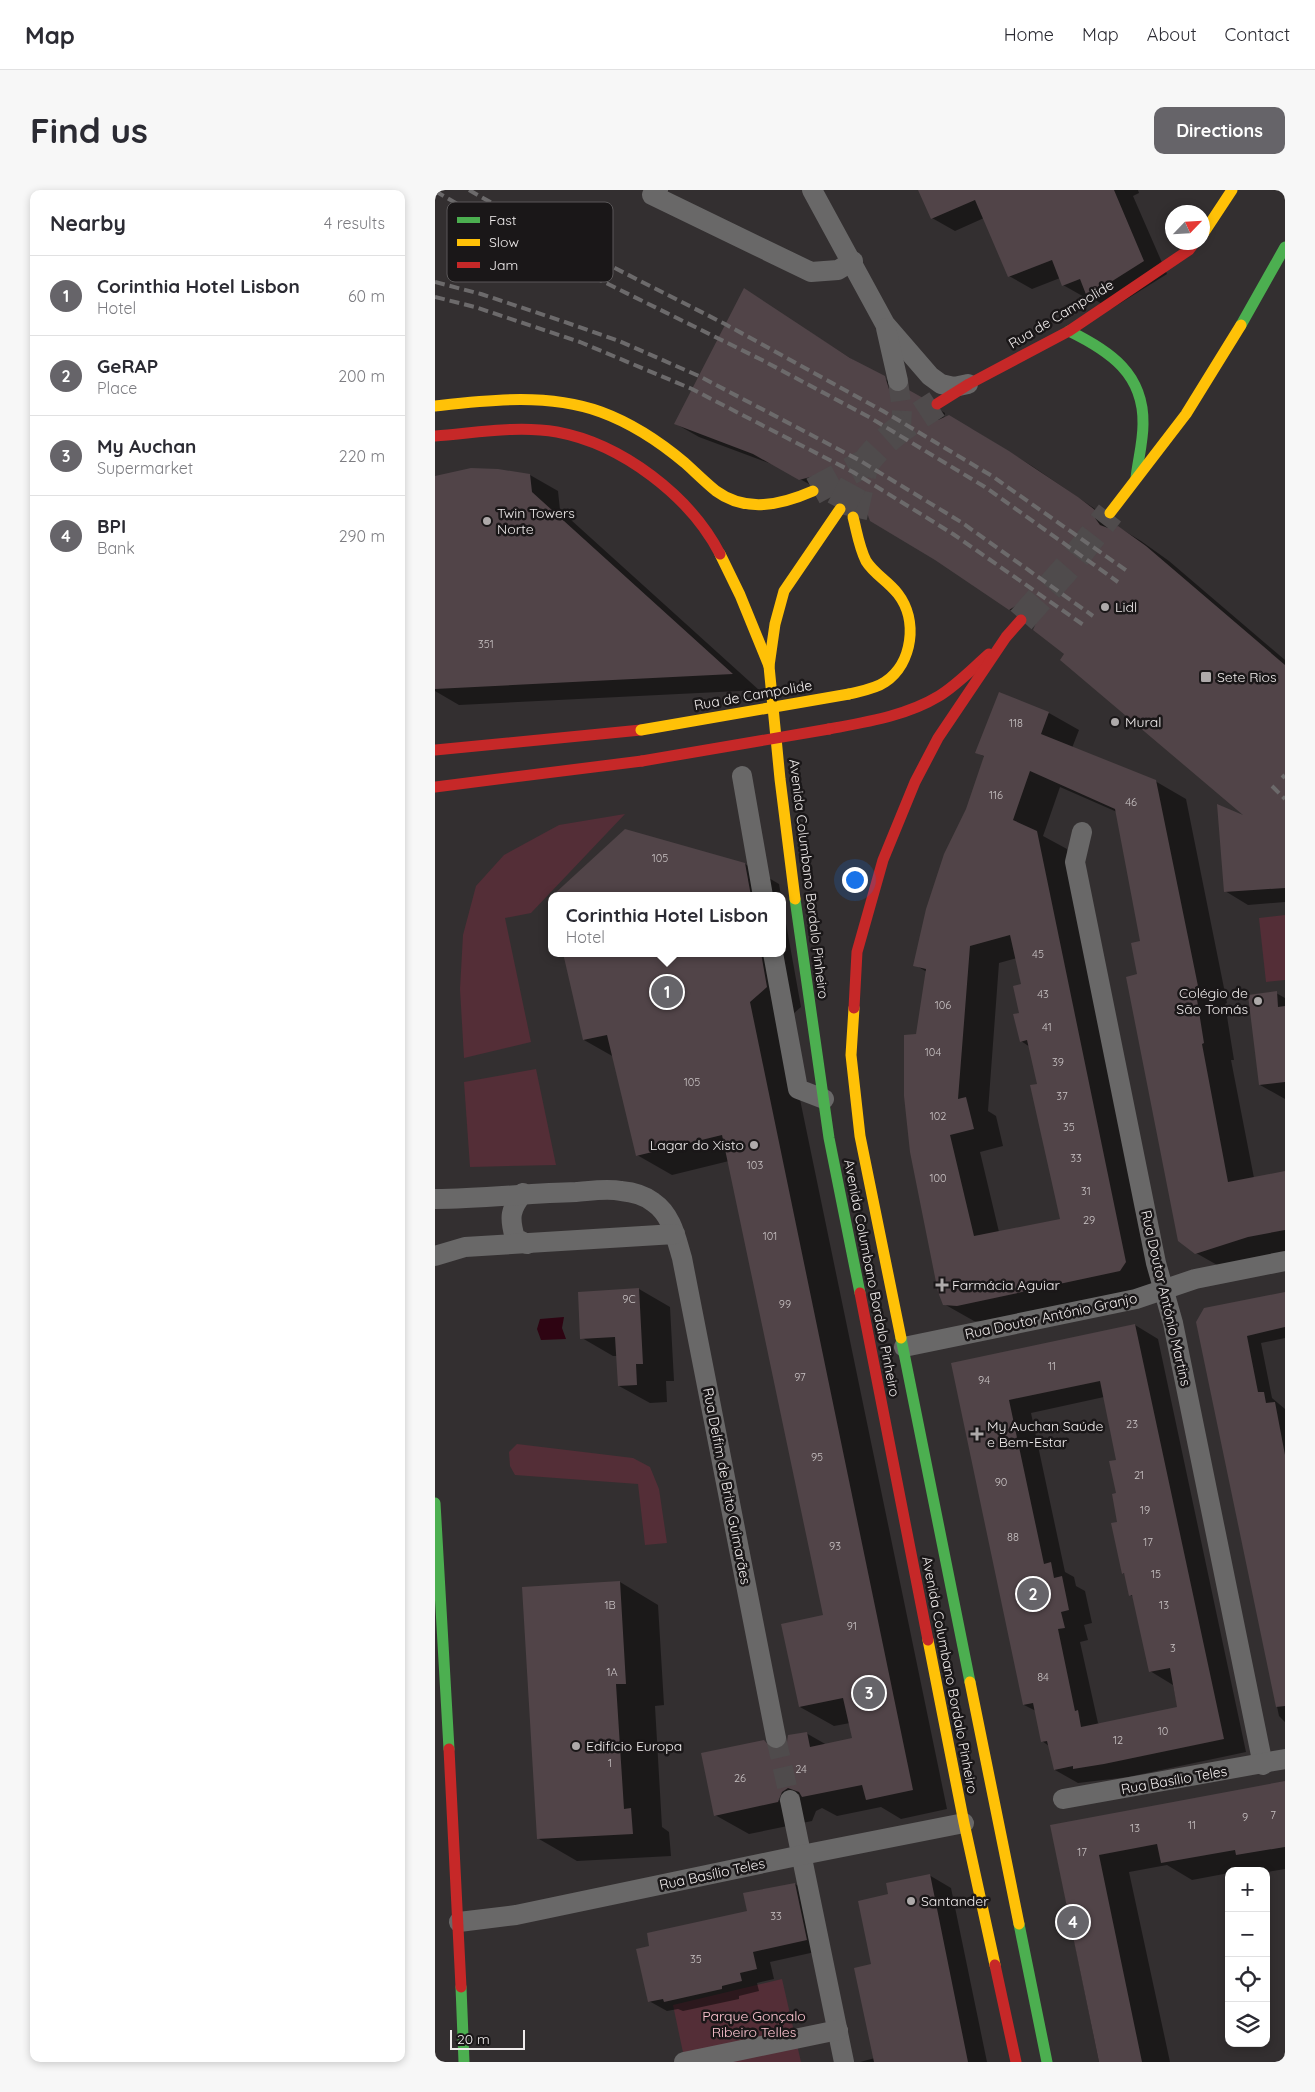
<!DOCTYPE html>
<html lang="en">
<head>
<meta charset="utf-8">
<style>
	:root { --surface:#fff; --page:#f7f7f7; --text:#2b2b33; --muted:#7c7c81; --line:#e1e1e2; --accent:#666469 }
	body { margin:0; font-family:Quicksand,sans-serif; background:var(--page); color:var(--text) }
	.controls { position:absolute; right:15px; bottom:15px; display:grid; overflow:hidden; border-radius:10px; box-shadow:0 2px 8px #0003 }
	.controls button { width:45px; height:45px; display:grid; place-items:center; padding:0; border:0; border-bottom:1px solid var(--line); background:var(--surface); color:var(--text); font:25px sans-serif }
	.compass { position:absolute; left:730px; top:15px; width:45px; height:45px; border-radius:50%; background:var(--surface); box-shadow:0 2px 8px #0003; rotate:65deg }
	.scale { position:absolute; left:15px; bottom:12px; width:75px; box-sizing:border-box; padding-left:5px; border:2px solid #f0ecec; border-top:0; font-size:14px; line-height:18px; white-space:nowrap; color:#f0ecec; -webkit-text-stroke:4px #1a1718; paint-order:stroke }
	.you { position:absolute; left:419px; top:689px; width:18px; height:18px; margin:-12px; border:4px solid #fff; border-radius:50%; background:#1a73e8; box-shadow:0 0 0 8px #1a73e833 }
	.badge { display:grid; place-items:center; width:32px; height:32px; border-radius:50%; background:var(--accent); color:#fff; font-size:16px; font-weight:700 }
	.pin { position:absolute; translate:-50% -50%; border:2px solid #fff; box-shadow:0 1px 5px #0006 }
	.popup { position:absolute; left:113px; top:702px; width:238px; height:65px; box-sizing:border-box; display:grid; place-content:center; border-radius:10px; background:var(--surface); filter:drop-shadow(0 1px 4px #0005); font-size:16px; white-space:nowrap; color:var(--muted) }
	.popup b { font-size:19px; color:var(--text) }
	.popup::after { content:''; position:absolute; left:50%; top:100%; margin-left:-10px; border:10px solid transparent; border-top-color:var(--surface) }
	.list { margin:0; padding:0; list-style:none }
	h2 { display:flex; justify-content:space-between; align-items:center; height:65px; margin:0; padding:0 20px; font-size:21px }
	h2 small { font-size:16px; font-weight:400; color:var(--muted) }
	.list li { display:grid; grid-template-columns:32px 1fr auto; gap:15px; align-items:center; box-sizing:border-box; height:80px; padding:0 20px; border-top:1px solid var(--line) }
	.list b { display:block; font-size:19px; white-space:nowrap }
	.list p { margin:0; font-size:16px; white-space:nowrap; color:var(--muted) }
	.list em { font-size:16px; font-style:normal; color:var(--muted) }
	.icon { flex:none; width:28px; height:28px; fill:none; stroke:currentColor; stroke-width:2; stroke-linecap:round; stroke-linejoin:round }
	.map { position:relative; flex:none; width:850px; height:1872px; overflow:hidden; border-radius:10px }
	header { display:flex; align-items:center; gap:30px; box-sizing:border-box; height:70px; padding:0 25px; background:var(--surface); border-bottom:1px solid var(--line) }
	header strong { font-size:24px }
	nav { display:flex; gap:28px; margin-inline-start:auto; font-size:18px }
	.intro { display:flex; align-items:center; justify-content:space-between; box-sizing:border-box; height:120px; padding:0 30px }
	h1 { margin:0; font-size:35px }
	.button { padding:12px 22px; border-radius:10px; background:var(--accent); color:#fff; font-size:18px; font-weight:700 }
	main { display:flex; gap:30px; padding:0 30px }
	aside { flex:1; background:var(--surface); border-radius:10px; box-shadow:0 2px 8px #0003 }
	.map>svg:first-child { display:block }
</style>
</head>
<body>
<header>
<strong>Map</strong>
<nav><a>Home</a><a>Map</a><a>About</a><a>Contact</a></nav>
</header>
<div class="intro"><h1>Find us</h1><a class="button">Directions</a></div>
<main>
<aside>
<h2>Nearby<small>4 results</small></h2>
<ul class="list">
<li><span class="badge">1</span><div><b>Corinthia Hotel Lisbon</b><p>Hotel</p></div><em>60 m</em></li>
<li><span class="badge">2</span><div><b>GeRAP</b><p>Place</p></div><em>200 m</em></li>
<li><span class="badge">3</span><div><b>My Auchan</b><p>Supermarket</p></div><em>220 m</em></li>
<li><span class="badge">4</span><div><b>BPI</b><p>Bank</p></div><em>290 m</em></li>
</ul>
</aside>
<div class="map">
<svg width="850" height="1872" viewBox="0 0 850 1872">
	<rect width="100%" height="100%" fill="#332f30"/>
	<g fill="#542e37">
		<polygon points="190,624 96,723 70,728 96,852 29,868 25,799 28,745 41,696 69,665 124,635"/>
		<polygon points="850,725 850,790 831,792 824,728"/>
		<polygon points="101,879 121,975 35,977 29,892"/>
		<polygon points="82,1254 198,1268 215,1277 224,1299 232,1353 210,1355 203,1294 80,1285 75,1276 74,1262"/>
		<polygon points="347,1789 366,1872 250,1872 238,1815"/>
	</g>
	<polygon fill="#2e0412" points="129,1127 127,1138 131,1149 106,1150 102,1139 105,1129"/>
	<g fill="#0007" fill-rule="evenodd">
		<polygon points="485,0 703,0 704,3 698,6 732,84 676,119 655,107 651,108 628,95 625,88 597,99 574,86 549,28 520,41 497,28"/>
		<polygon points="309,100 429,177 510,223 509,228 537,239 597,276 682,334 683,337 706,351 734,371 850,470 850,712 813,715 790,701 814,628 631,464 602,429 597,432 574,419 429,316 419,320 394,305 394,301 388,302 342,276 264,247 241,234"/>
		<polygon points="95,285 123,301 125,320 324,500 24,515 0,501 0,287"/>
		<path d="M614,523L644,540L637,558L720,591L751,609L792,813L790,814L799,870H796L819,988L850,982V1063L791,1080L761,1063L704,785L706,752L682,622L625,597L608,646L632,659L720,1089L715,1098L553,1132L539,1131L509,1114L483,846L492,782L480,775L550,567L542,563ZM582,768L588,795L586,851L595,857L603,895L626,1030L564,1042L545,962L568,956L561,926L553,921L564,773Z"/>
		<polygon points="310,674 344,694 346,706 119,706"/>
		<polygon points="347,711 366,817 349,832 512,1619 466,1629 446,1617 402,1626 387,1618 381,1621 377,1631 314,1644 280,1625 329,1552 345,1560 371,1543 392,1555 418,1549 415,1533 399,1536 365,1517 389,1426 294,971 237,985 202,965 179,867 149,850 130,763 347,763"/>
		<polygon points="841,803 850,808 850,909 825,895"/>
		<polygon points="204,1099 235,1117 239,1191 231,1191 232,1212 215,1213 184,1196 182,1166 178,1166 147,1148"/>
		<polygon points="850,1103 850,1148 826,1153 837,1208 850,1219 850,1532 844,1526 762,1132"/>
		<path d="M700,1135L723,1149L811,1562L693,1587L643,1593L620,1580L614,1556L607,1551L601,1521L589,1515L517,1174ZM669,1207L683,1271L684,1333L688,1383L691,1385L695,1405L699,1407L715,1481L738,1495L743,1518L665,1534L663,1533L645,1452L653,1450L649,1435L657,1433L650,1401L641,1396L639,1387L630,1382L596,1223Z"/>
		<polygon points="185,1392 223,1415 229,1515 220,1516 227,1637 234,1642 236,1666 142,1671 104,1649"/>
		<polygon points="850,1593 850,1679 832,1682 824,1678 794,1681 794,1683 757,1690 732,1675 694,1682 735,1872 664,1872 616,1636"/>
		<polygon points="494,1685 516,1698 552,1872 425,1872 440,1868 438,1775 455,1705"/>
		<polygon points="360,1694 377,1704 389,1760 335,1772 339,1789 322,1793 324,1801 304,1806 304,1809 248,1821 243,1819 232,1821 214,1811 216,1757 313,1722"/>
	</g>
	<g fill="#514448" fill-rule="evenodd">
		<polygon points="483,0 679,0 709,71 652,107 645,89 627,96 617,70 573,87 540,10 496,29"/>
		<polygon points="309,98 415,168 450,186 454,199 459,202 466,202 472,199 488,208 486,215 489,222 494,228 503,230 514,225 574,261 643,307 660,320 660,328 665,335 673,338 683,336 711,356 850,475 850,698 789,702 782,614 808,625 625,470 629,464 598,440 601,433 601,426 596,418 590,415 582,415 574,420 500,370 435,331 430,317 419,312 413,306 406,303 395,307 392,306 393,295 387,288 379,286 364,290 318,264 239,234"/>
		<polygon points="36,278 63,279 95,284 97,302 298,484 0,499 0,286"/>
		<path d="M564,502L614,522L606,544L721,590L763,796L760,797L769,853L767,854L793,992L850,981V1040L813,1047L760,1064L743,1051L691,787L702,784L696,753L705,751L680,619L595,581L578,630L602,641L691,1072L685,1081L522,1116L508,1115L503,1102L475,962L469,906V845L481,844L491,779L478,776L491,719L509,664L531,619L549,566L540,563ZM575,745L586,794L578,796L584,823L578,824L585,852L592,850L602,894L595,895L625,1029L539,1046L515,945L539,939L531,907L523,909L535,756Z"/>
		<polygon points="190,639 310,673 316,706 117,706"/>
		<polygon points="128,763 326,763 332,797 315,812 478,1600 431,1610 427,1595 367,1607 364,1602 353,1598 347,1602 343,1612 279,1626 266,1563 329,1550 337,1559 344,1560 352,1552 353,1545 372,1542 375,1557 417,1548 408,1508 364,1517 346,1434 388,1425 287,945 201,966 172,845 148,850"/>
		<polygon points="842,801 843,817 850,816 850,892 824,895 813,805"/>
		<polygon points="204,1098 208,1174 201,1174 202,1195 183,1196 180,1147 145,1149 143,1102"/>
		<polygon points="850,1102 850,1137 812,1146 823,1202 829,1202 831,1213 840,1212 850,1265 850,1516 841,1517 761,1132 769,1118"/>
		<path d="M700,1134L789,1549L669,1574L638,1579V1576L619,1580L612,1551L606,1552L598,1513L588,1515L516,1173ZM665,1191L681,1270L674,1271L681,1303L677,1304L682,1332L676,1333L687,1384L689,1383L694,1406L697,1405L714,1482L735,1478L742,1517L646,1537L643,1520L640,1521L623,1439L630,1438L626,1422L634,1420L627,1386L619,1388L616,1372L609,1374L574,1210Z"/>
		<polygon points="185,1391 191,1494 181,1494 189,1619 196,1618 198,1644 102,1649 87,1397"/>
		<polygon points="850,1591 850,1657 801,1665 800,1660 726,1673 722,1654 664,1665 707,1872 664,1872 615,1635"/>
		<polygon points="495,1684 533,1872 439,1872 419,1778 436,1774 423,1711 453,1704 451,1693"/>
		<polygon points="360,1693 372,1750 318,1762 322,1779 305,1783 307,1791 287,1796 287,1799 229,1812 228,1809 213,1812 201,1759 214,1756 212,1743 312,1721 308,1703"/>
	</g>
	<g fill="none" stroke-linecap="round" stroke-linejoin="round">
		<g stroke="#4f4b4c" stroke-width="20" stroke-dasharray="20 10" stroke-linecap="butt">
			<polyline points="463,191 467,220 466,238"/>
			<polyline points="341,1548 355,1610"/>
		</g>
		<g stroke="#4f4b4c" stroke-width="28" stroke-dasharray="28 14" stroke-linecap="butt">
			<polyline points="378,301 430,273"/>
			<polyline points="418,327 430,273"/>
		</g>
		<g stroke="#4f4b4c" stroke-width="28" stroke-dasharray="28 14" stroke-linecap="butt">
			<path d="M405,319C413,304 421,288 430,274C448,248 476,231 502,214"/>
			<polyline points="586,430 638,371 675,323"/>
		</g>
		<g stroke="#696868" stroke-width="20">
			<polyline points="223,0 217,5 376,82 403,80 418,71"/>
			<polyline points="377,0 450,134 495,186 506,194 519,197 533,194"/>
			<polyline points="451,138 463,191"/>
			<polyline points="307,586 328,706"/>
			<polyline points="647,642 640,672 721,1073 738,1133 828,1575"/>
			<polyline points="338,763 363,899 389,909"/>
			<path d="M88,1003C75,1020 74,1027 80,1048L92,1054"/>
			<path d="M0,1009C47,1009 94,1003 141,1002C155,1001 172,998 186,1001C197,1002 209,1005 218,1012C237,1025 241,1048 247,1068L341,1548"/>
			<polyline points="0,1066 30,1057 240,1044"/>
			<polyline points="469,1157 701,1109 760,1089 850,1071"/>
			<polyline points="628,1609 850,1569"/>
			<polyline points="355,1610 409,1872"/>
			<polyline points="24,1732 81,1725 367,1665 529,1633"/>
			<polyline points="249,1872 403,1840"/>
		</g>
		<g stroke="#4caf50" stroke-width="11">
			<polyline points="806,135 850,57"/>
			<path d="M634,141C675,161 709,184 708,234C708,252 703,270 701,288"/>
			<polyline points="360,709 394,948 425,1103"/>
			<polyline points="466,1148 535,1492"/>
			<polyline points="0,1313 14,1559"/>
			<polyline points="584,1734 612,1872"/>
			<polyline points="26,1797 29,1872"/>
		</g>
		<g stroke="#ffc107" stroke-width="11">
			<polyline points="768,44 797,0"/>
			<path d="M0,216C55,210 112,203 166,222C196,233 225,252 250,273C260,282 270,292 281,301C311,323 346,315 378,301"/>
			<polyline points="675,323 751,224 806,135"/>
			<polyline points="285,364 305,405 334,476"/>
			<path d="M414,504C426,501 440,499 450,492C478,473 483,430 463,404C453,391 439,384 431,371C424,357 422,342 418,327"/>
			<polyline points="360,709 345,589 334,476 340,434 349,401 405,319"/>
			<polyline points="419,818 416,865 425,946 466,1148"/>
			<polyline points="493,1450 529,1633 560,1775"/>
			<polyline points="535,1492 584,1734"/>
		</g>
		<g stroke="#c62828" stroke-width="11">
			<polyline points="502,214 534,194 634,141 754,60 760,52"/>
			<path d="M0,246C40,243 82,235 122,242C187,254 255,306 285,364"/>
			<path d="M394,539C431,532 471,526 504,506C522,495 538,478 554,464"/>
			<polyline points="0,560 206,540"/>
			<polyline points="0,597 207,571"/>
			<polyline points="419,818 422,762 448,670 480,592 503,548 571,447 586,430"/>
			<polyline points="425,1103 493,1450"/>
			<polyline points="14,1559 26,1797"/>
			<polyline points="560,1775 581,1872"/>
		</g>
		<g stroke="#6c6a6b" stroke-width="4" stroke-dasharray="10 5" stroke-linecap="butt">
			<polyline points="34,0 101,38 290,134 448,221 557,286 692,381"/>
			<polyline points="0,1 90,53 327,170 434,227 550,297 683,392"/>
			<polyline points="0,92 46,104 127,131 184,151 264,186 424,270 526,332 658,426"/>
			<polyline points="0,107 40,117 145,152 257,199 418,282 518,344 650,436"/>
			<polyline points="847,585 850,588"/>
			<polyline points="837,596 850,609"/>
		</g>
		<polyline stroke="#ffc107" stroke-width="11" points="206,540 414,504"/>
		<polyline stroke="#c62828" stroke-width="11" points="207,571 394,539"/>
	</g>
	<g fill="#aeaaaa" stroke="#1a1718" stroke-width="2">
		<circle cx="52" cy="331" r="5"/>
		<circle cx="670" cy="417" r="5"/>
		<rect x="765" y="481" width="12" height="12" rx="2.5"/>
		<circle cx="680" cy="532" r="5"/>
		<circle cx="823" cy="811" r="5"/>
		<circle cx="319" cy="955" r="5"/>
		<path d="M504.5 1087.5h5v5h5v5h-5v5h-5v-5h-5v-5h5z"/>
		<path d="M539.5 1236.5h5v5h5v5h-5v5h-5v-5h-5v-5h5z"/>
		<circle cx="141" cy="1556" r="5"/>
		<circle cx="476" cy="1711" r="5"/>
	</g>
	<g text-anchor="middle" stroke-width="5" stroke-linejoin="round" paint-order="stroke">
		<g font-size="11" fill="#c8c2c3">
			<text x="51" y="458">351</text>
			<text x="581" y="537">118</text>
			<text x="561" y="609">116</text>
			<text x="696" y="616">46</text>
			<text x="225" y="672">105</text>
			<text x="603" y="768">45</text>
			<text x="608" y="808">43</text>
			<text x="508" y="819">106</text>
			<text x="612" y="841">41</text>
			<text x="498" y="866">104</text>
			<text x="623" y="876">39</text>
			<text x="257" y="896">105</text>
			<text x="627" y="910">37</text>
			<text x="503" y="930">102</text>
			<text x="634" y="941">35</text>
			<text x="641" y="972">33</text>
			<text x="320" y="979">103</text>
			<text x="503" y="992">100</text>
			<text x="651" y="1005">31</text>
			<text x="654" y="1034">29</text>
			<text x="335" y="1050">101</text>
			<text x="194" y="1113">9C</text>
			<text x="350" y="1118">99</text>
			<text x="617" y="1180">11</text>
			<text x="365" y="1191">97</text>
			<text x="549" y="1194">94</text>
			<text x="697" y="1238">23</text>
			<text x="382" y="1271">95</text>
			<text x="704" y="1289">21</text>
			<text x="566" y="1296">90</text>
			<text x="710" y="1324">19</text>
			<text x="578" y="1351">88</text>
			<text x="713" y="1356">17</text>
			<text x="400" y="1360">93</text>
			<text x="721" y="1388">15</text>
			<text x="175" y="1419">1B</text>
			<text x="729" y="1419">13</text>
			<text x="417" y="1440">91</text>
			<text x="738" y="1462">3</text>
			<text x="177" y="1486">1A</text>
			<text x="608" y="1491">84</text>
			<text x="728" y="1545">10</text>
			<text x="683" y="1554">12</text>
			<text x="175" y="1577">1</text>
			<text x="366" y="1583">24</text>
			<text x="305" y="1592">26</text>
			<text x="838" y="1629">7</text>
			<text x="810" y="1631">9</text>
			<text x="757" y="1639">11</text>
			<text x="700" y="1642">13</text>
			<text x="647" y="1666">17</text>
			<text x="341" y="1730">33</text>
			<text x="261" y="1773">35</text>
		</g>
		<g font-size="14" fill="#f0ecec" stroke="#1a1718">
			<text transform="translate(626 124) rotate(-31)" y="5">Rua de Campolide</text>
			<text transform="translate(318 505) rotate(-10)" y="5">Rua de Campolide</text>
			<text transform="translate(374 689) rotate(83)" y="5">Avenida Columbano Bordalo Pinheiro</text>
			<text transform="translate(437 1088) rotate(79)" y="5">Avenida Columbano Bordalo Pinheiro</text>
			<text transform="translate(731 1108) rotate(77)" y="5">Rua Doutor António Martins</text>
			<text transform="translate(616 1126) rotate(-12)" y="5">Rua Doutor António Granjo</text>
			<text transform="translate(292 1296) rotate(79)" y="5">Rua Delfim de Brito Guimarães</text>
			<text transform="translate(515 1485) rotate(79)" y="5">Avenida Columbano Bordalo Pinheiro</text>
			<text transform="translate(739 1590) rotate(-10)" y="5">Rua Basílio Teles</text>
			<text transform="translate(277 1684) rotate(-12)" y="5">Rua Basílio Teles</text>
		</g>
		<g font-size="14" fill="#f0ecec" stroke="#1a1718" text-anchor="start">
			<text x="62" y="328">Twin Towers<tspan x="62" dy="16">Norte</tspan></text>
			<text x="680" y="422">Lidl</text>
			<text x="782" y="492">Sete Rios</text>
			<text x="690" y="537">Mural</text>
			<text x="813" y="808" text-anchor="end">Colégio de<tspan x="813" dy="16">São Tomás</tspan></text>
			<text x="309" y="960" text-anchor="end">Lagar do Xisto</text>
			<text x="517" y="1100">Farmácia Aguiar</text>
			<text x="552" y="1241">My Auchan Saúde<tspan x="552" dy="16">e Bem-Estar</tspan></text>
			<text x="151" y="1561">Edifício Europa</text>
			<text x="486" y="1716">Santander</text>
		</g>
		<g font-size="14" fill="#fec5d1" stroke="#1a1718">
			<text x="319" y="1831">Parque Gonçalo<tspan x="319" dy="16">Ribeiro Telles</tspan></text>
		</g>
	</g>
	<rect x="12" y="12" width="166" height="80" rx="8" fill="#1a1718" stroke="#5a5758" stroke-width="1"/>
	<rect x="22" y="27" width="23" height="6" fill="#4caf50"/>
	<rect x="22" y="49" width="23" height="7" fill="#ffc107"/>
	<rect x="22" y="72" width="23" height="6" fill="#c62828"/>
	<g font-size="14" fill="#f0ecec">
		<text x="54" y="35">Fast</text>
		<text x="54" y="57">Slow</text>
		<text x="54" y="80">Jam</text>
	</g>
</svg>
<div class="controls">
<button>+</button>
<button>−</button>
<button><svg class="icon" aria-label="locate" viewBox="0 0 24 24"><circle cx="12" cy="12" r="6"/><path d="M12 2v4M12 18v4M2 12h4M18 12h4"/></svg></button>
<button><svg class="icon" aria-label="layers" viewBox="0 0 24 24"><path d="M12 4l9 5-9 5-9-5zM3 14l9 5 9-5"/></svg></button>
</div>
<svg class="compass" viewBox="-18 -18 36 36"><path d="M0-13l5 13h-10z" fill="#e53935"/><path d="M0 13l5-13h-10z" fill="#7c7c81"/></svg>
<div class="scale">20 m</div>
<div class="you"></div>
<div class="pin badge" style="left:232px;top:802px">1</div>
<div class="popup"><b>Corinthia Hotel Lisbon</b>Hotel</div>
<div class="pin badge" style="left:598px;top:1404px">2</div>
<div class="pin badge" style="left:434px;top:1503px">3</div>
<div class="pin badge" style="left:638px;top:1732px">4</div>
</div>
</main>
</body>
</html>
